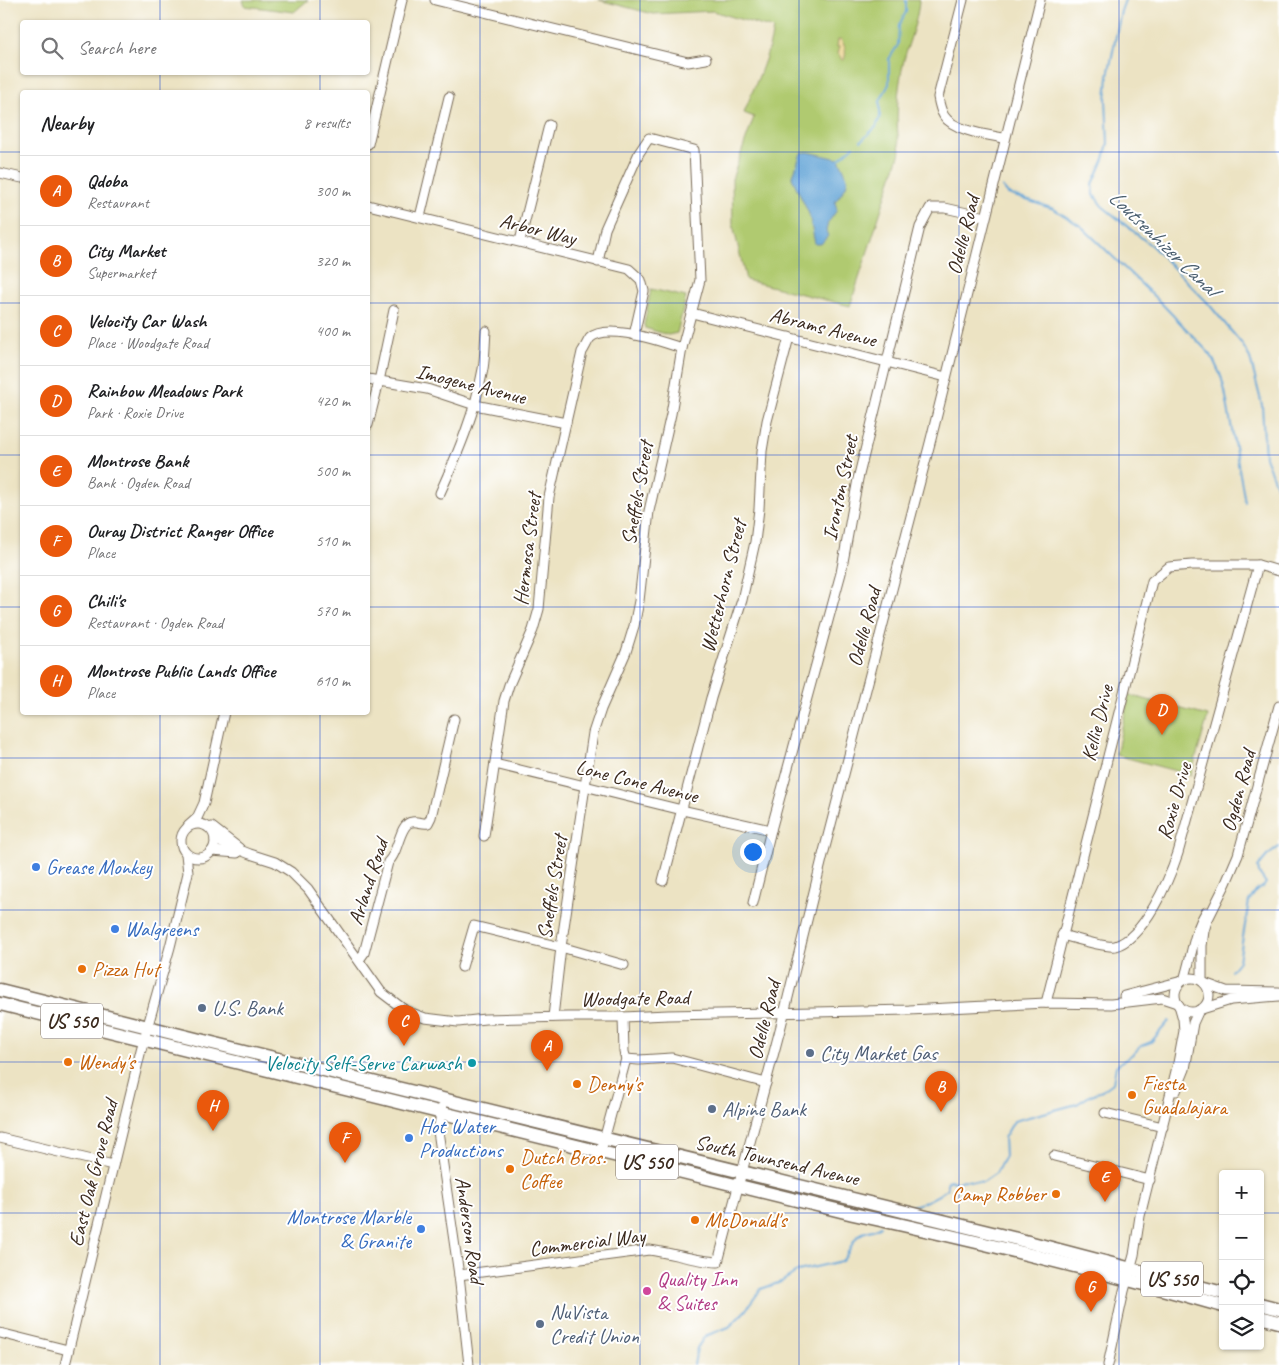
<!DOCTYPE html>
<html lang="en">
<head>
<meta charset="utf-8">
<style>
	:root { --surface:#fff; --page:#f6f6f6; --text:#202124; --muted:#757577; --line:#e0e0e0; --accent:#ea580c }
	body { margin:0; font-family:Caveat,sans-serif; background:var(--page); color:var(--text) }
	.controls { position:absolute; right:15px; bottom:15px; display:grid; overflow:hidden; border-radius:5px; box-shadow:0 1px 4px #0004 }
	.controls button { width:45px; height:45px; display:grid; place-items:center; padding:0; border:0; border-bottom:1px solid var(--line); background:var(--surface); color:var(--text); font:25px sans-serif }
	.you { position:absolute; left:752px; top:851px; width:18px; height:18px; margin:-12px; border:4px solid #fff; border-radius:50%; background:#1a73e8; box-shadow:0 0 0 8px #1a73e833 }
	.badge { display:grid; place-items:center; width:32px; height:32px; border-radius:50%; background:var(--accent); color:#fff; font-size:16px; font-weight:700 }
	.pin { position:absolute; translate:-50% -41px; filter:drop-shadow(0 1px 2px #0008) }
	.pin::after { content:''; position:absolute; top:26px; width:18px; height:15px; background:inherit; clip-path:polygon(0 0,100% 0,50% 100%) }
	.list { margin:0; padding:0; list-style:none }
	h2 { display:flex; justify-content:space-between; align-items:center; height:65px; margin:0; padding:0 20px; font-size:21px }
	h2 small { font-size:16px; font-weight:400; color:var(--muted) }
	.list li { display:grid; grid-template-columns:32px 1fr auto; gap:15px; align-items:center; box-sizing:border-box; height:70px; padding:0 20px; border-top:1px solid var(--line) }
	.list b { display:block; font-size:19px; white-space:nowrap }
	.list p { margin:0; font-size:16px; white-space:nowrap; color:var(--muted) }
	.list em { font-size:16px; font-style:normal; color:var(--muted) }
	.icon { flex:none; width:28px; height:28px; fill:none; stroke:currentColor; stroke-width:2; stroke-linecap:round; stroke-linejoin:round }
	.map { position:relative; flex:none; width:1279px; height:1365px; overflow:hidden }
	.search { position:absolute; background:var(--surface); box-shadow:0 1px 4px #0004; left:20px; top:20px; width:350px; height:55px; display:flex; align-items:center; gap:12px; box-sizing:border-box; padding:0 18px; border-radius:5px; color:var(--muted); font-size:19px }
	.panel { position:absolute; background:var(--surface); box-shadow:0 1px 4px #0004; left:20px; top:90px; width:350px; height:625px; border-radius:5px }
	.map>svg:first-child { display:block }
</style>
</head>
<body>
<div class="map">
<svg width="1279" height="1365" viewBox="0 0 1279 1365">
	<rect width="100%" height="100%" fill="#fff"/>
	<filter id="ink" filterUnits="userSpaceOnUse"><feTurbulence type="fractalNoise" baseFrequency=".02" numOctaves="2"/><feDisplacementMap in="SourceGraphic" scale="10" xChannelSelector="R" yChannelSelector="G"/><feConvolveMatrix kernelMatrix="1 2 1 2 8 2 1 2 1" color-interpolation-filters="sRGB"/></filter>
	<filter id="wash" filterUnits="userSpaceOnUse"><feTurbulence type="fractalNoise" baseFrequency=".0096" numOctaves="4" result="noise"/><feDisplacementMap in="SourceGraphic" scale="20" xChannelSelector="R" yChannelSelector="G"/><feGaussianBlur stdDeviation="1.12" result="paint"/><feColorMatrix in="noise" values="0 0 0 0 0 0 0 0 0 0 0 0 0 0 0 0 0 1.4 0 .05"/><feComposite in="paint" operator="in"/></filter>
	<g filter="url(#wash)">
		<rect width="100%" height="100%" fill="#ece3c3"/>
		<g fill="#b0ca6f" stroke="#767a46">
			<polygon points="243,0 308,0 294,12 245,6"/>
			<path d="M599,0H919C918,21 909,40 904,60C897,90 895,122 900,152L850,306L746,280L733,225L732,179L754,117L744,113C754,86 769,57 773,29L713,11L653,14Z"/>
			<polygon points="651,289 686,297 677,333 668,335 645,328 644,325"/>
			<polygon points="1129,695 1208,716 1191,775 1116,755"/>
		</g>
		<path fill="#eeda9e" stroke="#94825e" d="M841,39C845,46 847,52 844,60H842L838,53L840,47H837L838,40Z"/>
		<path fill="#61a3d5" stroke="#4e667a" d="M808,152L839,159C850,183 851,181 835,202L837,210L828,223L826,231L828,236L821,244H815L809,214L792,178L801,153Z"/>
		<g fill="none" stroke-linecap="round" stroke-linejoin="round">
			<g stroke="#61a3d5" stroke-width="2">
				<polyline points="1125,0 1121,11 1108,76 1106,100 1108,143 1104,159 1093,184 1094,195 1102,206 1153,247 1207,302 1242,344 1250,358 1262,405 1265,457 1279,493"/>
				<polyline points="861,141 876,127 880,117 880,101 889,84 889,59 898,45 899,25 906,12 906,0"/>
				<polyline points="839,159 854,146"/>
				<polyline points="1002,187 1008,194 1054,209 1082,227 1163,305 1211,355 1221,376 1225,391 1245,502"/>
				<polyline points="1231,971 1239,961 1249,901 1257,890 1263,887 1266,883 1259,873 1258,867 1267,856 1279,847"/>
				<path d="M908,1207C922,1204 936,1198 947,1189V1183L950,1180L957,1183L963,1180L983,1182L996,1173L1005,1156L1004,1138L1014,1121L1077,1104L1091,1095L1102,1091L1113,1083L1116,1066L1134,1053L1141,1046L1151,1042L1169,1021"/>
				<path d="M694,1365L697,1348L705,1336L729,1327L745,1311L761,1289L781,1282L798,1271L842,1261C849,1254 851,1243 858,1236C864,1230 874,1232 880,1226"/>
			</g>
		</g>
	</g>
	<g filter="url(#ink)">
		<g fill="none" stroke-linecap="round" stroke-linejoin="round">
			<g stroke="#796b58" stroke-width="11">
				<g id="minor">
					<polyline points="435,0 688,62 706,59"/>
					<path d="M963,0L938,97C939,103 941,111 944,116C954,131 988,135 1004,138"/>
					<polyline points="368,144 402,0"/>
					<polyline points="0,173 22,178"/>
					<polyline points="368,205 629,269 641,280 644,291 634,335"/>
					<polyline points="420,217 449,97"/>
					<polyline points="520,241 549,125"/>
					<polyline points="692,313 946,377"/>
					<polyline points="368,379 427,389 475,405 566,423"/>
					<polyline points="368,425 379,381 394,310"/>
					<path d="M440,493C458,453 475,413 483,369C485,357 485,343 486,331"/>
					<polyline points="495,764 682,810 771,830"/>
					<circle cx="198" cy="841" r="17"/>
					<polyline points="188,826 197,818 204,803 224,712"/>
					<polyline points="212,827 239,848"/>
					<path d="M484,836L504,701L509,685L533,630L539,609L549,497L582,352C585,348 587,342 590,338C607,322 661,342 682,348"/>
					<polyline points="215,840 250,854 275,862 291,872 308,889 381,992 406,1011 425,1018 458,1022 485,1019 568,1017 623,1017 668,1015 909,1010 1046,1003 1111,1004 1162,998 1177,1003"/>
					<polyline points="212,851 237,853"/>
					<polyline points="663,881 711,698 742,600 755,542 759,509 762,451 767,421 789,337"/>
					<polyline points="753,903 771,830 841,573 858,479 920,227 930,208 945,208 985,217"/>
					<path d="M1062,935C1073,938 1106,948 1115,946C1144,938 1169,880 1178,853L1258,565"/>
					<path d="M359,960L364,953L388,862C399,853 399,823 412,822C418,821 422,824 428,823L431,817L454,719"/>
					<polyline points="462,967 474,926 561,947 624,965"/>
					<circle cx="1192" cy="995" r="17"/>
					<path d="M1184,980C1192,956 1193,933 1206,912"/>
					<polyline points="1202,981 1202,946 1204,931 1207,921 1226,883 1238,855 1279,706"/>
					<polyline points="1204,983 1226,991 1279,992"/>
					<polyline points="1124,996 1182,981"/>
					<polyline points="1046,1003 1152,581 1169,567 1192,565 1258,565 1279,571"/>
					<polyline points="1202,1009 1231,1000 1279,996"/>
					<polyline points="553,1017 561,947 593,733 601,709 626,652 634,626 639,601 649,511 671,414 682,348 700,280 694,150 649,138 639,153 605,229 598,262"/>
					<polyline points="626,1059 639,1060 672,1058 766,1083"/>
					<polyline points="1176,1091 1185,1069 1193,1023 1199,1010"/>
					<polyline points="442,1108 438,1131 459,1275 469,1365"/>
					<polyline points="1105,1113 1163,1127"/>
					<polyline points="0,1138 113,1165"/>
					<polyline points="601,1151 626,1059 624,1052 623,1017"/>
					<polyline points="1054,1156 1150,1180"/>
					<path d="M459,1275L649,1250C672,1253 695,1261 718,1262L781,1026L822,859L930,443L1040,0"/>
					<polyline points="0,1333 68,1350"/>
					<polyline points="65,1365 141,1050 170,947 188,873 186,854"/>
					<polyline points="1108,1365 1124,1291 1134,1255 1140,1216 1178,1063 1184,1031 1183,1019 1179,1005"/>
				</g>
			</g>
			<g stroke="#796b58" stroke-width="15">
				<g id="highway">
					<polyline points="0,990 200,1040 1017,1239 1223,1293"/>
					<path d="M0,1004L853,1214C977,1241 1101,1271 1223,1306"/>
					<polyline points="1260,1304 1279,1309"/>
					<polyline points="1260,1317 1279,1322"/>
				</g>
			</g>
			<use href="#minor" stroke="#fff" stroke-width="9"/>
			<use href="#highway" stroke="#fff" stroke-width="12"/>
		</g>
	</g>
	<path fill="none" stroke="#1d4ed8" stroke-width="1" stroke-opacity="0.55" d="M160,0V22M320,0V22M480,0V1365M640,0V1365M799,0V1365M959,0V1365M1119,0V1365M160,72V92M320,72V92M0,152H22M368,152H1279M0,303H22M368,303H1279M0,455H22M368,455H1279M0,607H22M368,607H1279M160,712V1365M320,712V1365M0,758H1279M0,910H1279M0,1062H1279M0,1213H1223M1260,1213H1279"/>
	<g fill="#3f7fe0" stroke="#fff" stroke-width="2">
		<circle cx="36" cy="867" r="5"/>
		<circle cx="115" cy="929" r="5"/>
		<circle cx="409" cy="1138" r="5"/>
		<circle cx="421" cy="1229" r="5"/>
	</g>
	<g fill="#e8710a" stroke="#fff" stroke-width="2">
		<circle cx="82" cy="969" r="5"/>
		<circle cx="68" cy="1062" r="5"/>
		<circle cx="577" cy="1084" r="5"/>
		<circle cx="1132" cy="1095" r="5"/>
		<circle cx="510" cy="1169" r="5"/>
		<circle cx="1056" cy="1194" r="5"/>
		<circle cx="695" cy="1220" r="5"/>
	</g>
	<g fill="#5c6f8a" stroke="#fff" stroke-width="2">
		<circle cx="202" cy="1008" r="5"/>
		<circle cx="810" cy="1053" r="5"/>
		<circle cx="712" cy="1109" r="5"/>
		<circle cx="540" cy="1324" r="5"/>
	</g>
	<circle fill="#0f9aa8" stroke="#fff" stroke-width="2" cx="472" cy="1063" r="5"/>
	<circle fill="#d1479c" stroke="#fff" stroke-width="2" cx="647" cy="1291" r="5"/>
	<g text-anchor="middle" stroke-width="4" stroke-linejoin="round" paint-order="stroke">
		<g fill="#fff" stroke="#766a62" stroke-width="1">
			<rect x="41" y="1003.5" width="62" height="35" rx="4"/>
			<rect x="616" y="1144.5" width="62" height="35" rx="4"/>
			<rect x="1141" y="1261.5" width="62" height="35" rx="4"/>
		</g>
		<g font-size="20" font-weight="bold" fill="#3b2a1e">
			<text x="72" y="1028">US 550</text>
			<text x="647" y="1169">US 550</text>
			<text x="1172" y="1286">US 550</text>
		</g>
		<g font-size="21" fill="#3b2a1e" stroke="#fff">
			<text transform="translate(538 229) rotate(14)" y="7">Arbor Way</text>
			<text transform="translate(963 235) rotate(-76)" y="7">Odelle Road</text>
			<text transform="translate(823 327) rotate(14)" y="7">Abrams Avenue</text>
			<text transform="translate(471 384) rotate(14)" y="7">Imogene Avenue</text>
			<text transform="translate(840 488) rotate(-78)" y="7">Ironton Street</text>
			<text transform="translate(637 493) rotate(-80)" y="7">Sneffels Street</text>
			<text transform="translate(527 549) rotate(-83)" y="7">Hermosa Street</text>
			<text transform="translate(723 586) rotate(-76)" y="7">Wetterhorn Street</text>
			<text transform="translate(864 627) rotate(-75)" y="7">Odelle Road</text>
			<text transform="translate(1097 723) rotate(-76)" y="7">Kellie Drive</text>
			<text transform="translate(637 781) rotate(14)" y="7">Lone Cone Avenue</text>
			<text transform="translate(1238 791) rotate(-75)" y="7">Ogden Road</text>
			<text transform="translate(1174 801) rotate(-74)" y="7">Roxie Drive</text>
			<text transform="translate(368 882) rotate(-72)" y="7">Arland Road</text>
			<text transform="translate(552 887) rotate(-81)" y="7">Sneffels Street</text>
			<text transform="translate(635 998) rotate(-1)" y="7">Woodgate Road</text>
			<text transform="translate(764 1020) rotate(-76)" y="7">Odelle Road</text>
			<text transform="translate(777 1160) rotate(13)" y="7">South Townsend Avenue</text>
			<text transform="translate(93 1173) rotate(-76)" y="7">East Oak Grove Road</text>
			<text transform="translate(470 1230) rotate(82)" y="7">Anderson Road</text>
			<text transform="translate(587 1242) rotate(-7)" y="7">Commercial Way</text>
		</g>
		<g font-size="21" fill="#366cbe" stroke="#fff" text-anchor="start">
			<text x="46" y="874">Grease Monkey</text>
			<text x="125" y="936">Walgreens</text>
			<text x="419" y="1133">Hot Water<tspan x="419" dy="24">Productions</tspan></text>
			<text x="411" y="1224" text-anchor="end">Montrose Marble<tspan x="411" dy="24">&amp; Granite</tspan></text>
		</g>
		<g font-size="21" fill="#c56008" stroke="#fff" text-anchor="start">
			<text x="92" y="976">Pizza Hut</text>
			<text x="78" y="1069">Wendy's</text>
			<text x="1142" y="1090">Fiesta<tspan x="1142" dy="24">Guadalajara</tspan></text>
			<text x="587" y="1091">Denny's</text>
			<text x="520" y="1164">Dutch Bros.<tspan x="520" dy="24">Coffee</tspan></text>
			<text x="1046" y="1201" text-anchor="end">Camp Robber</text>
			<text x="705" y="1227">McDonald's</text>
		</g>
		<g font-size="21" fill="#4e5e75" stroke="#fff" text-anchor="start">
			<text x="212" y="1015">U.S. Bank</text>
			<text x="820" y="1060">City Market Gas</text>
			<text x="722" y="1116">Alpine Bank</text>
			<text x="550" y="1319">NuVista<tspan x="550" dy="24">Credit Union</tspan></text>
		</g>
		<g font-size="21" fill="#0d838f" stroke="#fff" text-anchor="end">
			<text x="462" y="1070">Velocity Self-Serve Carwash</text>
		</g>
		<g font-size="21" fill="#b23c85" stroke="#fff" text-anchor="start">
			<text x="657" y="1286">Quality Inn<tspan x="657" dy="24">&amp; Suites</tspan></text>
		</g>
		<g font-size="22" font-style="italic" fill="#4c6070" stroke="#fff">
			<text transform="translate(1164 242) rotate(44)" y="8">Loutsenhizer Canal</text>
		</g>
	</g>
</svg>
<div class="controls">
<button>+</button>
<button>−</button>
<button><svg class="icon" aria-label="locate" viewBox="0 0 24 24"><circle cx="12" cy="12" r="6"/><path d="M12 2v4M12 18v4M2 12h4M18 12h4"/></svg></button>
<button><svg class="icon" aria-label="layers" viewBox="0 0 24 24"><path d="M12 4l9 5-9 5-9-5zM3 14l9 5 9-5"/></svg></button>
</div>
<div class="you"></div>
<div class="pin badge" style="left:547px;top:1071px">A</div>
<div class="pin badge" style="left:941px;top:1112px">B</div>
<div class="pin badge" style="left:404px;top:1046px">C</div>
<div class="pin badge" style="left:1162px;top:735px">D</div>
<div class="pin badge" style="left:1105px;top:1202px">E</div>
<div class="pin badge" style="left:345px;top:1163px">F</div>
<div class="pin badge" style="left:1091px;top:1312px">G</div>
<div class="pin badge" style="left:213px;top:1131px">H</div>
<div class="search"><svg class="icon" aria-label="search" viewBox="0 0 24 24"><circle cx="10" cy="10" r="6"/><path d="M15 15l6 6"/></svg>Search here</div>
<section class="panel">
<h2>Nearby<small>8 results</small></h2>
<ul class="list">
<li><span class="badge">A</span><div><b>Qdoba</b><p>Restaurant</p></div><em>300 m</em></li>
<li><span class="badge">B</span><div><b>City Market</b><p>Supermarket</p></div><em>320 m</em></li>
<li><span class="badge">C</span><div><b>Velocity Car Wash</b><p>Place · Woodgate Road</p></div><em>400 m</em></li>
<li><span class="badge">D</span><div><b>Rainbow Meadows Park</b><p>Park · Roxie Drive</p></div><em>420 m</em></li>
<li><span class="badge">E</span><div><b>Montrose Bank</b><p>Bank · Ogden Road</p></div><em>500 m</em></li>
<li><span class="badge">F</span><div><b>Ouray District Ranger Office</b><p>Place</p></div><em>510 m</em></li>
<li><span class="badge">G</span><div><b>Chili's</b><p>Restaurant · Ogden Road</p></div><em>570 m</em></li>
<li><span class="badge">H</span><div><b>Montrose Public Lands Office</b><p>Place</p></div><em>610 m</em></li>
</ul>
</section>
</div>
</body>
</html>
